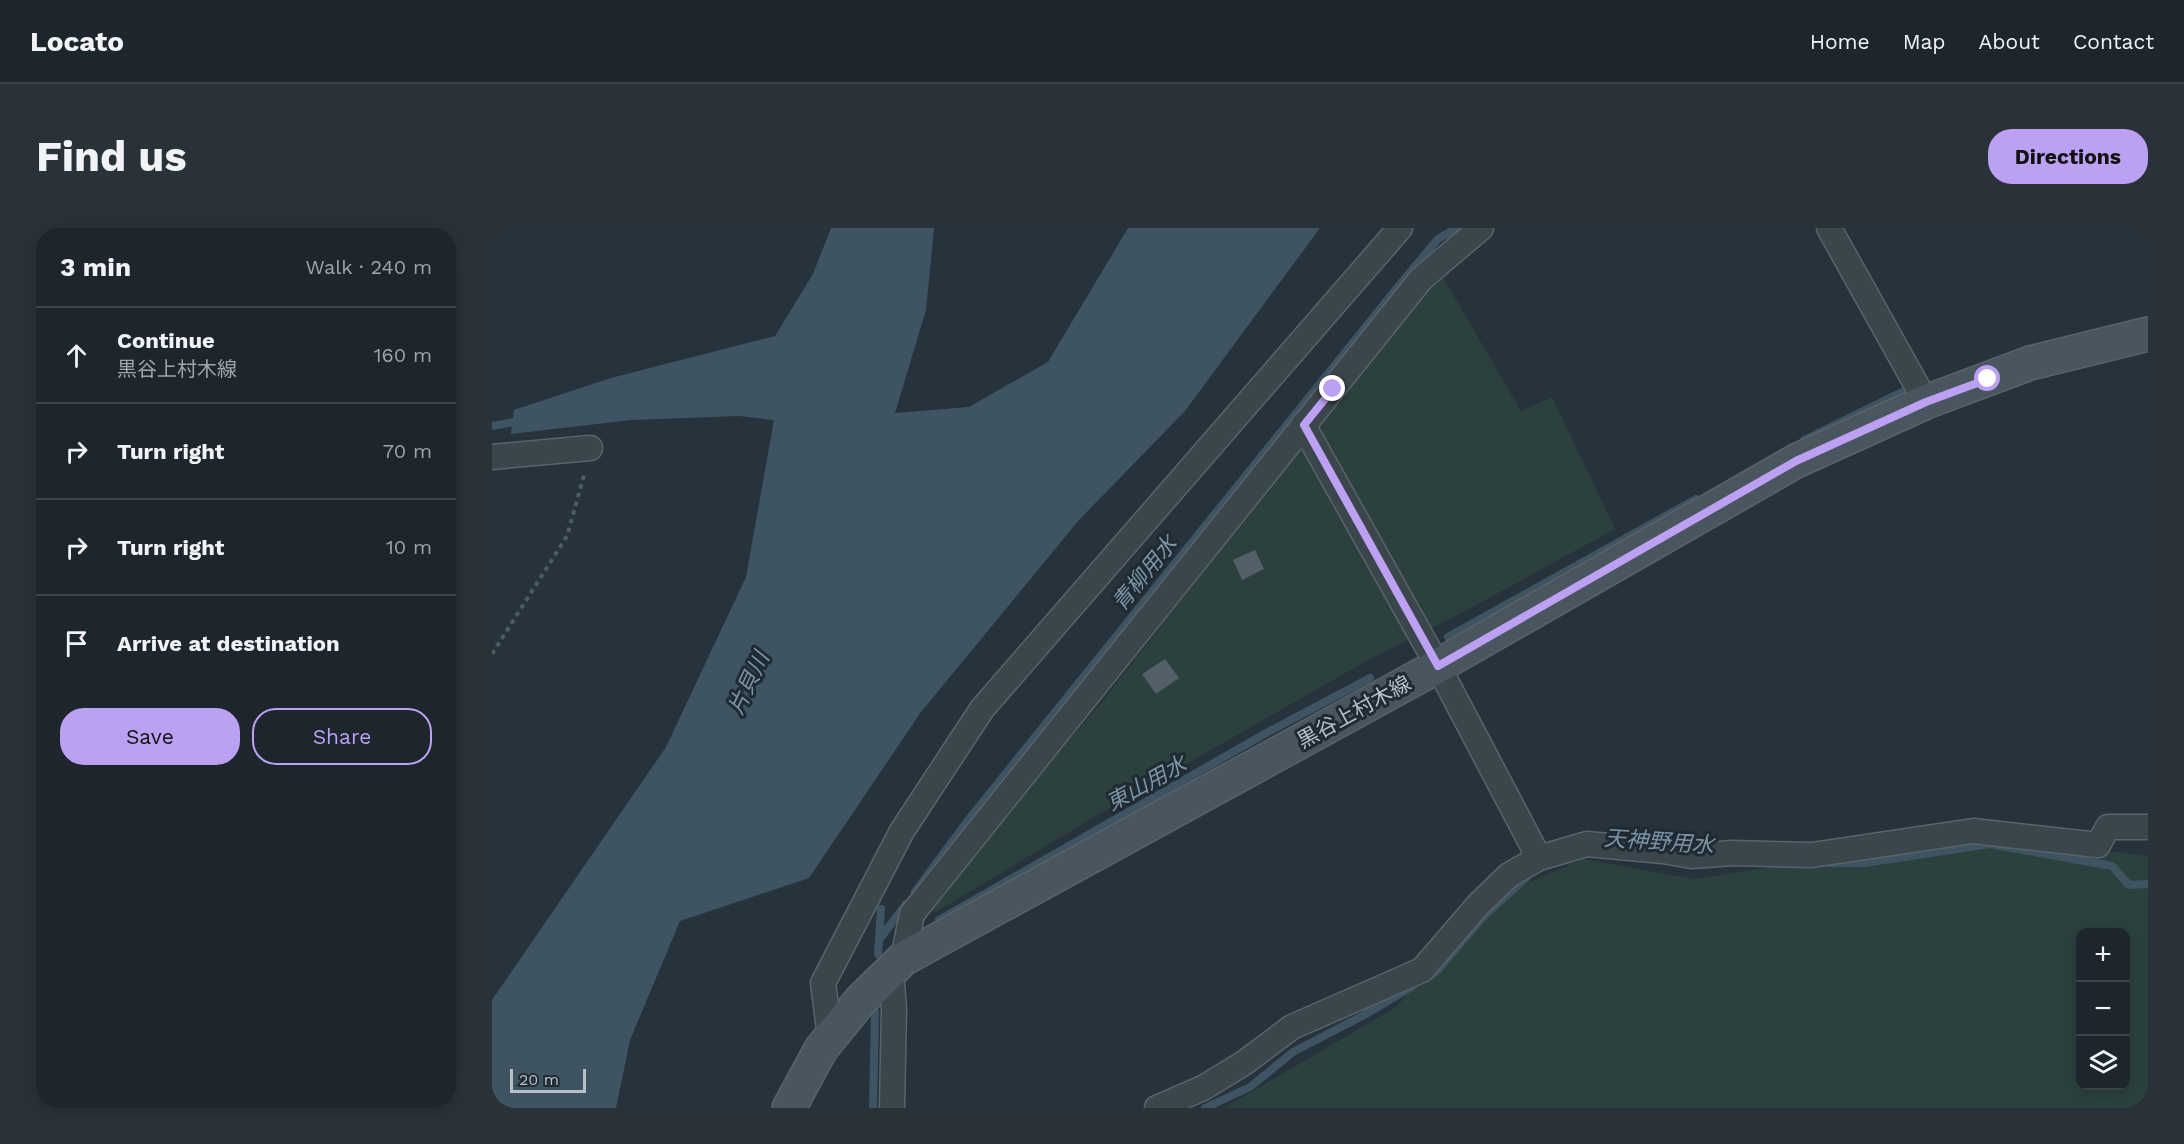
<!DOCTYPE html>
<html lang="en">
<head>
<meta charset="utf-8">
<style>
	:root { --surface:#1d262d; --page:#2a3239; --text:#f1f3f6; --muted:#a0a5aa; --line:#3b4349; --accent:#bca0f2 }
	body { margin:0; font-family:"Work Sans","Noto Sans JP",sans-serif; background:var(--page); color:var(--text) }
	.controls { position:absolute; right:18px; bottom:18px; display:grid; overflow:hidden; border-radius:12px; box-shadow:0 3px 15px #0003 }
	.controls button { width:54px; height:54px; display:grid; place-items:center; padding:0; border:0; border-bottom:2px solid var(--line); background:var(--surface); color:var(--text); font:30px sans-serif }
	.scale { position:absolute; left:18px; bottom:15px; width:76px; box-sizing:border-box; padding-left:6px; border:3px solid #b7c0c7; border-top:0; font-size:16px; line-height:21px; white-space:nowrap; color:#b7c0c7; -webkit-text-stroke:4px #202a32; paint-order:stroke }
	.stop { position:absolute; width:18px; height:18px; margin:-14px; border:4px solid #bca0f2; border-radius:50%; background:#fff }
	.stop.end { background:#bca0f2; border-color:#fff; box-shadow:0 2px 6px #0008 }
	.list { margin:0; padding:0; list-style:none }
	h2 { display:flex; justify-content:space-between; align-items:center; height:78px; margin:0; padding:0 24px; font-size:26px }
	h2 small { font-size:20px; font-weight:400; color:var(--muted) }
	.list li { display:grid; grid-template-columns:39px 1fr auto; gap:18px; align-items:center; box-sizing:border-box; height:96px; padding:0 24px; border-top:2px solid var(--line) }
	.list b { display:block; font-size:22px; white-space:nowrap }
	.list p { margin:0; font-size:20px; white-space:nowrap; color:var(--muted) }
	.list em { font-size:20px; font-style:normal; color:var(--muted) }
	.actions { display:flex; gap:12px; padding:18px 24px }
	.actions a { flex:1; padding:14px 0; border:2px solid var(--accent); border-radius:24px; text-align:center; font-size:21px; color:var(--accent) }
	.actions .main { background:var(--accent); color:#111 }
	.icon { flex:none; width:33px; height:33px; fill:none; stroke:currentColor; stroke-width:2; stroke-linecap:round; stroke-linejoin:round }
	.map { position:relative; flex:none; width:1656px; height:880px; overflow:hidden; border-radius:24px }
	header { display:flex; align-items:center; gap:36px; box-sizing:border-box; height:84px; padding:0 30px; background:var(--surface); border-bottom:2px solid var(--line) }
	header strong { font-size:28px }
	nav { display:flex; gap:33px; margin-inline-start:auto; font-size:21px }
	.intro { display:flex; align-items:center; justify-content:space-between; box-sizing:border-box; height:144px; padding:0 36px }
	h1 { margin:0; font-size:42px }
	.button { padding:15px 27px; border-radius:24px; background:var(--accent); color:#111; font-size:21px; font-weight:700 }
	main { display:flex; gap:36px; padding:0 36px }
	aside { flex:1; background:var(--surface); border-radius:24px; box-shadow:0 3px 15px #0003 }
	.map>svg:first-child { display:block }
</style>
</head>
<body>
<header>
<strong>Locato</strong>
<nav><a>Home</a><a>Map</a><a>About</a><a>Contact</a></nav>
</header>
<div class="intro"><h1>Find us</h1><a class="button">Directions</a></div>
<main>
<aside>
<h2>3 min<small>Walk · 240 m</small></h2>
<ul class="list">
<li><svg class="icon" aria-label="ahead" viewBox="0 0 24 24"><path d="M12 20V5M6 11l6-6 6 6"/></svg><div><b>Continue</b><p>黒谷上村木線</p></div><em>160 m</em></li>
<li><svg class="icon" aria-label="right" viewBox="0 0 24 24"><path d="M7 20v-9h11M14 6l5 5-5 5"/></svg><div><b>Turn right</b></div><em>70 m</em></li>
<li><svg class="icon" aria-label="right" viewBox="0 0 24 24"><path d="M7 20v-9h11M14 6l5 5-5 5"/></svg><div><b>Turn right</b></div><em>10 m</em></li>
<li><svg class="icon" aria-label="arrive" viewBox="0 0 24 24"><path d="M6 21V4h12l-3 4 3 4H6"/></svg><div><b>Arrive at destination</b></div></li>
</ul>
<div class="actions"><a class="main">Save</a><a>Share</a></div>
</aside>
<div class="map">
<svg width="1656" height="880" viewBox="0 0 1656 880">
	<rect width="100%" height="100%" fill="#27333c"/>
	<g fill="#2c413e" fill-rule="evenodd">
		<polygon points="949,46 1029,183 1060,169 1123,301 975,382 876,432 614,582 442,685 440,683 532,565 606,479 830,192"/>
		<path d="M1484,608L1656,628V880H732L903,780L1008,667L1091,631L1201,651ZM1588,704H1634V858H1588Z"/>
	</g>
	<polygon fill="#3f5463" points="339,0 442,0 434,82 403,185 477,179 556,134 636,0 828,0 693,183 587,292 429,484 317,650 188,693 138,812 124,880 0,880 0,772 174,519 254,349 282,192 247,188 139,192 19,206 22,182 119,150 283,108 321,46"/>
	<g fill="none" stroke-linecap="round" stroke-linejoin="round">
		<g stroke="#3f5463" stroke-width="8">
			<polyline points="0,198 28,193"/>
			<polyline points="1312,212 1412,163"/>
			<polyline points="956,409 1204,271"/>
			<polyline points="1338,635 1372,635 1498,616 1620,638 1637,657 1656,656"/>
			<polyline points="423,664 477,591 909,55 946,11 965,0"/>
			<polyline points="447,692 776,504 878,450"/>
			<polyline points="387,711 389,681"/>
			<polyline points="386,726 387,712 414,676"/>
			<polyline points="936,749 946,742 992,688 1035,649"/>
			<polyline points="381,880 383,784"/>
			<polyline points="713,880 758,859 801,824 874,786 921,758"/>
		</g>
	</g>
	<g fill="#536069">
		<polygon points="763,322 772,341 750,352 741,332"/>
		<polygon points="673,431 687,450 664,466 650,446"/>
	</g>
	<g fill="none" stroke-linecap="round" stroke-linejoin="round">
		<g stroke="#59636a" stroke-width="27">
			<g id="street">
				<polyline points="1337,0 1434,174"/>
				<polyline points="811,197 946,438 1047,630"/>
				<polyline points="0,229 98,220"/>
				<polyline points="411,731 420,686 929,51 989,0"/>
				<polyline points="395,746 400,757 402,781 400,880"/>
				<polyline points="338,809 331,755 410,603 490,481 908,0"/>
				<polyline points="665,880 711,860 752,835 800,799 930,742 986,677 1017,647 1047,630 1095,616 1171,623 1200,628 1241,625 1320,627 1481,603 1606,617 1616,599 1656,599"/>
			</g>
		</g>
		<g stroke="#59636a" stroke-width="36">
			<polyline id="secondary" points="297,880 329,821 368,773 411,731 946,438 1304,233 1434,174 1538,135 1656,106"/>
		</g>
		<polyline stroke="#4b5e5d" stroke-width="4" stroke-dasharray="4.5 4.5" stroke-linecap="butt" points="0,426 75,308 93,244"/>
		<use href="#street" stroke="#3b454c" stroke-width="24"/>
		<use href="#secondary" stroke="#49555f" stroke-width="33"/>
	</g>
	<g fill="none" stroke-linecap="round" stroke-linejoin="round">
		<polyline stroke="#bca0f2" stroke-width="8" points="841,161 812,197 946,438 1304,233 1434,174 1496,151"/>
	</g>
	<g text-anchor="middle" stroke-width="6" stroke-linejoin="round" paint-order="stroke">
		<g font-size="21" fill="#b7c0c7" stroke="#202a32">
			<text transform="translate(862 484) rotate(-29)" y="7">黒谷上村木線</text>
		</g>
		<g font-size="22" font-style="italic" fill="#7b95a7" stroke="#202a32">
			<text transform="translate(652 345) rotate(-51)" y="8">青柳用水</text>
			<text transform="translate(256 455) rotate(-65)" y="8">片貝川</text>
			<text transform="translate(654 555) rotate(-29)" y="8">東山用水</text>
			<text transform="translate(1167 613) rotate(4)" y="8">天神野用水</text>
		</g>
	</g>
</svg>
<div class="controls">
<button>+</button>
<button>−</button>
<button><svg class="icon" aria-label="layers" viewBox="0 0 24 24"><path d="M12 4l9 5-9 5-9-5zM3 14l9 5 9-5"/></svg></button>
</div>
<div class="scale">20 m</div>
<div class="stop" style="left:1496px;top:151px"></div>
<div class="stop end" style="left:841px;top:161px"></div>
</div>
</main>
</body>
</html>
